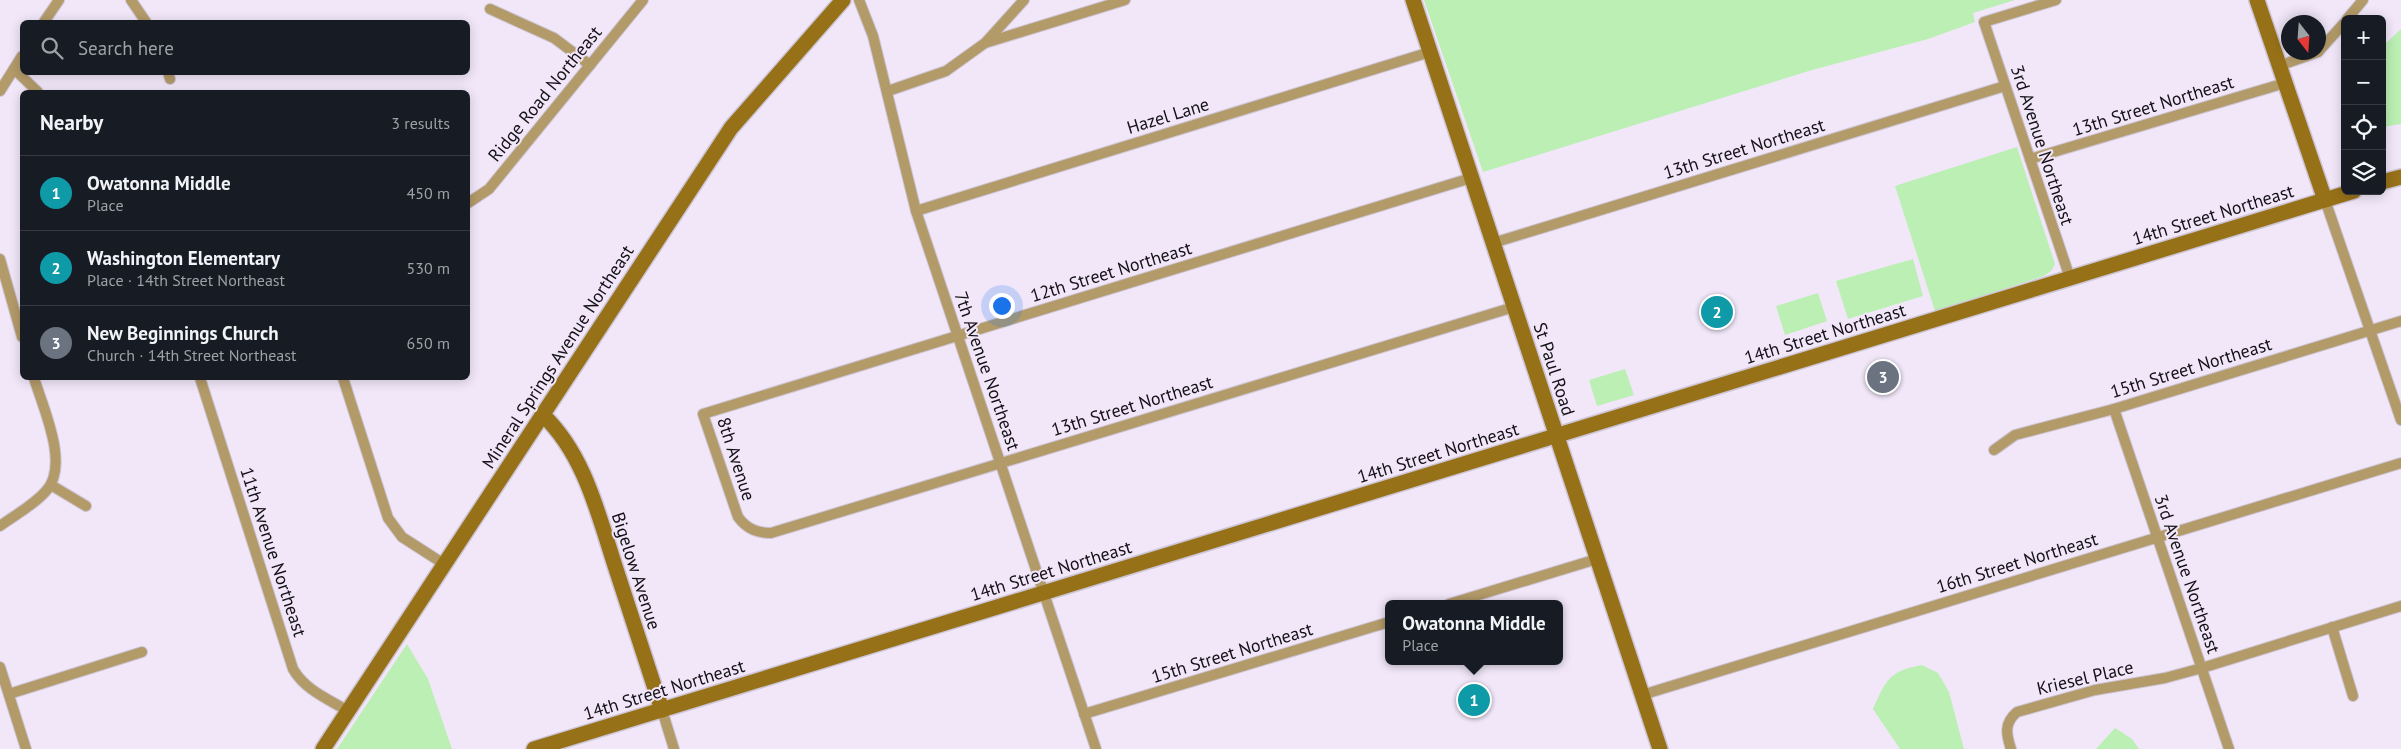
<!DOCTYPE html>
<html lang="en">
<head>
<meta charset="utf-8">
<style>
	:root { --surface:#171b24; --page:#20242c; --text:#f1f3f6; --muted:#9ea1a6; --line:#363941; --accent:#bd5d19 }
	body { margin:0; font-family:"PT Sans",sans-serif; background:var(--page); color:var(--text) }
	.controls { position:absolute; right:15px; top:15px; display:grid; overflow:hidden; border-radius:8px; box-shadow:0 2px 12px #0003 }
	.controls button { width:45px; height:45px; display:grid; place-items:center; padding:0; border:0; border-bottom:1px solid var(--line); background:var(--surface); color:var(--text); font:25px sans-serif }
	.compass { position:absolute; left:2281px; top:15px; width:45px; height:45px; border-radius:50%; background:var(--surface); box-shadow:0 2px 12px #0003; rotate:163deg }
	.you { position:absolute; left:1001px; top:305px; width:18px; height:18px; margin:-12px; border:4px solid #fff; border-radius:50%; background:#1a73e8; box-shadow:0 0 0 8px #1a73e833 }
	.badge { display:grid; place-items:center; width:32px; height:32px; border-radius:50%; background:var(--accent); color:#fff; font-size:16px; font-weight:700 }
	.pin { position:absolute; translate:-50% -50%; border:2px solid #fff; box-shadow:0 1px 5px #0006 }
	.popup { position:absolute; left:1385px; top:600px; width:178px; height:65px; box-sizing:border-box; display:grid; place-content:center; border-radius:8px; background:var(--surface); filter:drop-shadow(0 1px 4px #0005); font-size:16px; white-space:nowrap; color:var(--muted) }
	.popup b { font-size:19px; color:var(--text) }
	.popup::after { content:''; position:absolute; left:50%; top:100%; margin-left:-10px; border:10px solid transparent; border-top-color:var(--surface) }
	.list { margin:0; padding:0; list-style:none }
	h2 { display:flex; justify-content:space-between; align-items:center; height:65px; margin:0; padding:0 20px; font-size:21px }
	h2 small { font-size:16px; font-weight:400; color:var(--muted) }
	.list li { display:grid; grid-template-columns:32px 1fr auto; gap:15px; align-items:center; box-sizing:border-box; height:75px; padding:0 20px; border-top:1px solid var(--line) }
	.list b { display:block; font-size:19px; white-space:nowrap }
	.list p { margin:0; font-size:16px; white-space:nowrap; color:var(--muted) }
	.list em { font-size:16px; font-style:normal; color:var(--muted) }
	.icon { flex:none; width:28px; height:28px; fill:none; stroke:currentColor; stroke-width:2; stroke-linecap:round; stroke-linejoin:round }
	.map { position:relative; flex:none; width:2401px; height:749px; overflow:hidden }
	.search { position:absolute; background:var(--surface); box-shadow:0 2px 12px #0003; left:20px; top:20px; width:450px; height:55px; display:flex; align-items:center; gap:12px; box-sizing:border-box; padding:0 18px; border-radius:8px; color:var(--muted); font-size:19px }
	.panel { position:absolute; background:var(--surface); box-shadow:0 2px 12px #0003; left:20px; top:90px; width:450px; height:290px; border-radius:8px }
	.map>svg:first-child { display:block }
</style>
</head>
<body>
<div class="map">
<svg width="2401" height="749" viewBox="0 0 2401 749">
	<rect width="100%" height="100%" fill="#f1e7f9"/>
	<g fill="#bbefb4">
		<polygon points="1424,0 2015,0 1973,13 1975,22 1928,39 1812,70 1483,172"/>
		<polygon points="2401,29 2401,124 2382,127 2382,47"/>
		<polygon points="2017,147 2055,264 2052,270 2044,276 1935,311 1895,186"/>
		<polygon points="1913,259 1923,296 1848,319 1836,281"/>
		<polygon points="1818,293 1827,321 1785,335 1776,306"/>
		<polygon points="1625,369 1634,395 1597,406 1589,380"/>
		<polygon points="407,644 428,679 452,749 337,749"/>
		<path d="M1922,665L1938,673L1949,692L1964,749H1900L1873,709C1886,680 1889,671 1922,665Z"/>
		<polygon points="2115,728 2132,739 2139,749 2096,749"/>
	</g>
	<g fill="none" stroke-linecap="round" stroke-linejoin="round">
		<g stroke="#cdc5d5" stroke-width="12">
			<g id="street">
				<polyline points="131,0 146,22"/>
				<polyline points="859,0 873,36 916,211 1096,749"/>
				<polyline points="2056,0 1984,22 2070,278"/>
				<polyline points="490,9 554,38 590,65"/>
				<polyline points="2347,19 2363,0"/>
				<polyline points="44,22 59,0"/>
				<polyline points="986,42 1024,0"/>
				<polyline points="2318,52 2345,22"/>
				<polyline points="2279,66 2318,52"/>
				<polyline points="14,69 38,92"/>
				<polyline points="168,72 170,79"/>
				<polyline points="0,91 22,56"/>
				<polyline points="888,91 946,71 985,43 1125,0"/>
				<polyline points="2030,159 2285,83"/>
				<path d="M1471,178L703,414L738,517C747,529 757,533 771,533L1514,307"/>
				<polyline points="2325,200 2401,420"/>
				<polyline points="468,203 489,189 643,0"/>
				<polyline points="916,211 1430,52"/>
				<polyline points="1493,243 2005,86"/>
				<polyline points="0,259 22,337"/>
				<path d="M200,378L293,669C305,690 328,699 348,711"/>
				<polyline points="343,378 388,518 402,537 444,564"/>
				<polyline points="2114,409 2229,749"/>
				<polyline points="1994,450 2015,435 2114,409 2401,321"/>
				<polyline points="51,485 86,506"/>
				<path d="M0,526C15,515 34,505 46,491C70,465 43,408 34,378"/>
				<polyline points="1449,604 1597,559"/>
				<polyline points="2332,627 2353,696"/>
				<polyline points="0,667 26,749"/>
				<polyline points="9,694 142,652"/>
				<polyline points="1642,695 2401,463"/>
				<polyline points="662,710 674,749"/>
				<polyline points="1084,714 1389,622"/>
				<path d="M2011,749C2006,734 2004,723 2017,712L2095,690L2165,678L2202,668L2401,606"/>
			</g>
		</g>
		<g stroke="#cdc5d5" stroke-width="18">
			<g id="secondary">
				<polyline points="1413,0 1660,749"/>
				<polyline points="2257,0 2325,200"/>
				<polyline points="2382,182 2401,177"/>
				<path d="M543,415C586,456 599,518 617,572C632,618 647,664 662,710"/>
				<polyline points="323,749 731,128 843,0"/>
				<polyline points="534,749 2354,191"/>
			</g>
		</g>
		<use href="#street" stroke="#b39a69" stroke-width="10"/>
		<use href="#secondary" stroke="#977118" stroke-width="15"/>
	</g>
	<g text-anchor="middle" stroke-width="4" stroke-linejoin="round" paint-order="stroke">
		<g font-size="18" fill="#131016" stroke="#f1e7f9">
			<text transform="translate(545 94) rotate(-51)" y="6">Ridge Road Northeast</text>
			<text transform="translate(2153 106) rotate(-17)" y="6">13th Street Northeast</text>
			<text transform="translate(1168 116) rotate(-17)" y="6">Hazel Lane</text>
			<text transform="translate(2042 145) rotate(72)" y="6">3rd Avenue Northeast</text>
			<text transform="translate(1744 149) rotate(-17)" y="6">13th Street Northeast</text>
			<text transform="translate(2213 215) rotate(-17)" y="6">14th Street Northeast</text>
			<text transform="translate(1111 272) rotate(-17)" y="6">12th Street Northeast</text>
			<text transform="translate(1825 334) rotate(-17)" y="6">14th Street Northeast</text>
			<text transform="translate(558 357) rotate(-57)" y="6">Mineral Springs Avenue Northeast</text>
			<text transform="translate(2191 368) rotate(-17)" y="6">15th Street Northeast</text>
			<text transform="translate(1554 369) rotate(72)" y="6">St Paul Road</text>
			<text transform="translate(987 371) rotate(71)" y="6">7th Avenue Northeast</text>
			<text transform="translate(1132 406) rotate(-17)" y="6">13th Street Northeast</text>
			<text transform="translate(1438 453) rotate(-17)" y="6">14th Street Northeast</text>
			<text transform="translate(736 459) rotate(72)" y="6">8th Avenue</text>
			<text transform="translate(273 552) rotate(72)" y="6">11th Avenue Northeast</text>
			<text transform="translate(2017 563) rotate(-17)" y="6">16th Street Northeast</text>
			<text transform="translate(636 571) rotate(72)" y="6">Bigelow Avenue</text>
			<text transform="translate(1051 571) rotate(-17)" y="6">14th Street Northeast</text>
			<text transform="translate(2187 574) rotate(71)" y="6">3rd Avenue Northeast</text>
			<text transform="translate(1232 653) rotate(-17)" y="6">15th Street Northeast</text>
			<text transform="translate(2085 678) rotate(-13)" y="6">Kriesel Place</text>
			<text transform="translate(664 690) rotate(-17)" y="6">14th Street Northeast</text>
		</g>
	</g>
</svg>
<div class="controls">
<button>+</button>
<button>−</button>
<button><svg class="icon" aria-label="locate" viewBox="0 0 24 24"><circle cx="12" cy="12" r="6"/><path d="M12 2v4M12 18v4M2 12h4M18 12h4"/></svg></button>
<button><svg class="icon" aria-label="layers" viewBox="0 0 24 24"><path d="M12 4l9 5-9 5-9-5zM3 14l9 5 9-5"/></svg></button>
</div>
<svg class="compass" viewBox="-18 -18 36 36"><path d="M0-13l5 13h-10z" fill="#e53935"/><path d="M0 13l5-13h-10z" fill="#9ea1a6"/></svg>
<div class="you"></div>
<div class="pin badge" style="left:1474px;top:700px;background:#0f9aa8">1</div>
<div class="popup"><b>Owatonna Middle</b>Place</div>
<div class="pin badge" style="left:1717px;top:312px;background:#0f9aa8">2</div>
<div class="pin badge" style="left:1883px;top:377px;background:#6b7280">3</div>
<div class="search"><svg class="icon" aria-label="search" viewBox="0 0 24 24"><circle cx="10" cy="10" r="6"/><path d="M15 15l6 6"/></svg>Search here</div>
<section class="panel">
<h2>Nearby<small>3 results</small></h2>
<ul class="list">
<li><span class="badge" style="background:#0f9aa8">1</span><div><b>Owatonna Middle</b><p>Place</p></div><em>450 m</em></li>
<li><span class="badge" style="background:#0f9aa8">2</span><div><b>Washington Elementary</b><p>Place · 14th Street Northeast</p></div><em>530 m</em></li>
<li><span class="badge" style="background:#6b7280">3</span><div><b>New Beginnings Church</b><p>Church · 14th Street Northeast</p></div><em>650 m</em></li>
</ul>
</section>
</div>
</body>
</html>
